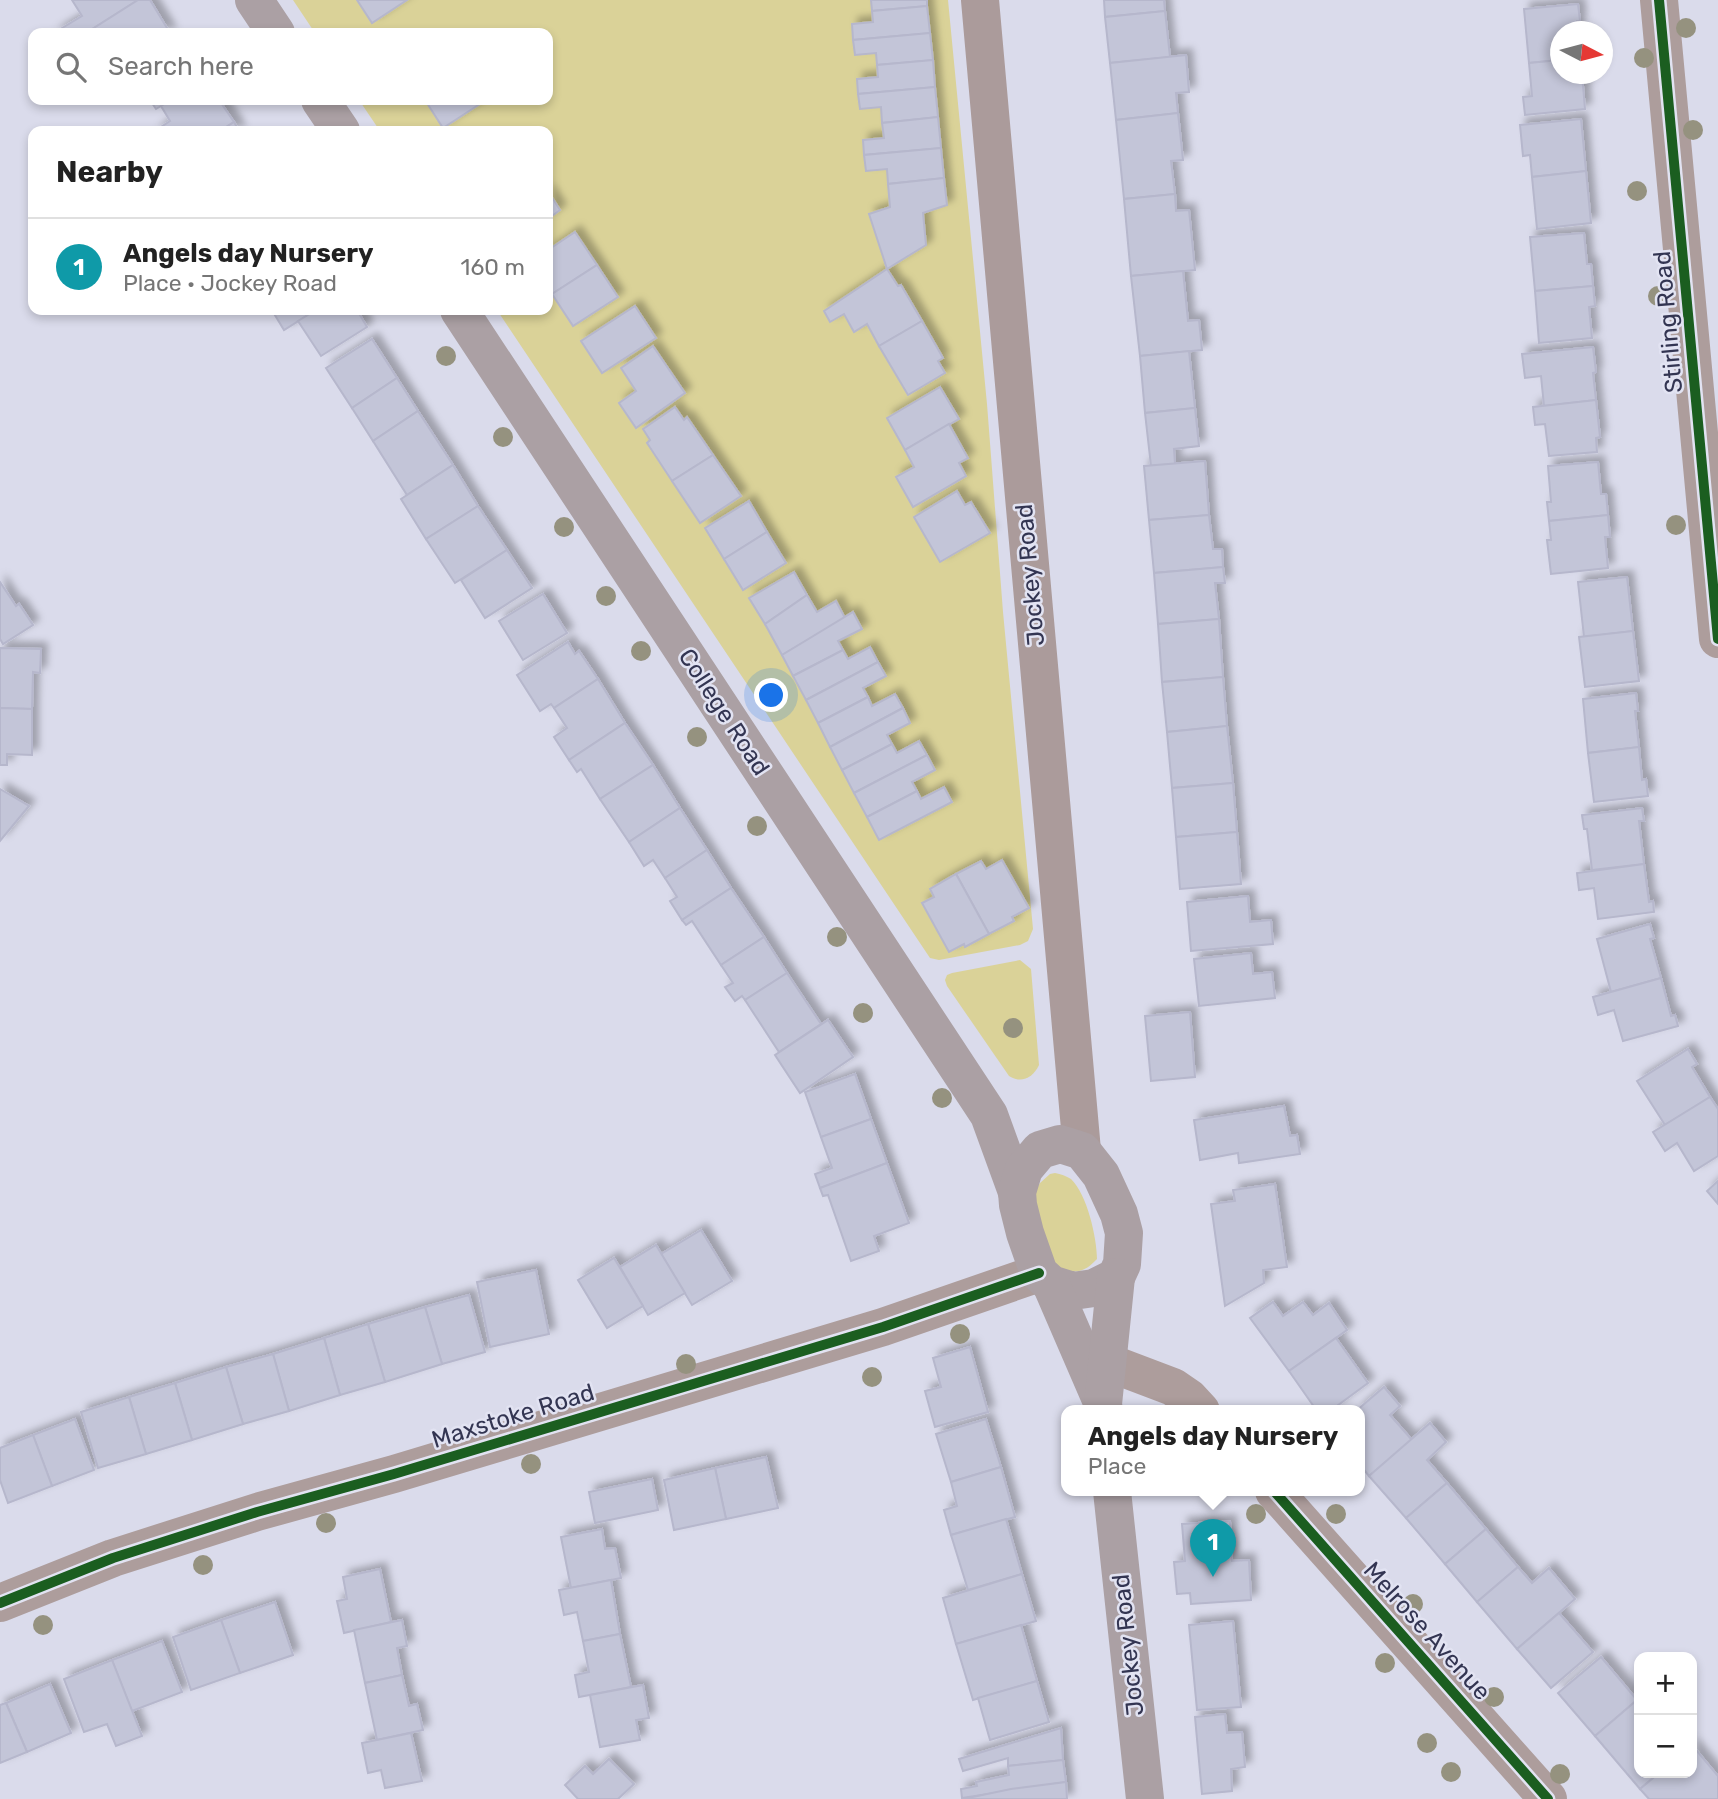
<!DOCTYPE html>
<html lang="en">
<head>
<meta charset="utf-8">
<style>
	:root { --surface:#fff; --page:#f2f2f2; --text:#222; --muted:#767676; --line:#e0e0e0; --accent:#111827 }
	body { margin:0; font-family:Rubik,sans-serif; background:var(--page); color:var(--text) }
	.controls { position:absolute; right:21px; bottom:21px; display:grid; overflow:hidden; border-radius:14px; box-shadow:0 4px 10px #0003 }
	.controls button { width:63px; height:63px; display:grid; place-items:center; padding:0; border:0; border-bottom:2px solid var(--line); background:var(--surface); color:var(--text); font:35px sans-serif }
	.compass { position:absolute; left:1550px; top:21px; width:63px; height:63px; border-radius:50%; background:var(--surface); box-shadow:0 4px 10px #0003; rotate:96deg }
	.you { position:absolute; left:772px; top:696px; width:24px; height:24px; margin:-18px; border:5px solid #fff; border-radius:50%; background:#1a73e8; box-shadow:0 0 0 10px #1a73e833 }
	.badge { display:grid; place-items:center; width:46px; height:46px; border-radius:50%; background:var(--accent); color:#fff; font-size:23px; font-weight:700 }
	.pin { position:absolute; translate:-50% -58px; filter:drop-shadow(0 2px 4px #0008) }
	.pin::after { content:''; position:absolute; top:37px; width:24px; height:21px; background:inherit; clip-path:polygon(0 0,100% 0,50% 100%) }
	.popup { position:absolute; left:1061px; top:1405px; width:304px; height:91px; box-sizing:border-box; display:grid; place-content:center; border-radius:14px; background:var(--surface); filter:drop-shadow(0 2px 5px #0005); font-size:23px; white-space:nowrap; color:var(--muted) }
	.popup b { font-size:26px; color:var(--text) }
	.popup::after { content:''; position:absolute; left:50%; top:100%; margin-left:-14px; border:14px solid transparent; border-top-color:var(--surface) }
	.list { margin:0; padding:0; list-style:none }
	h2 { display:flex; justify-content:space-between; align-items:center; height:91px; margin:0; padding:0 28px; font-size:30px }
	h2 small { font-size:23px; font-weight:400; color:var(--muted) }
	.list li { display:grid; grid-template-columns:46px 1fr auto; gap:21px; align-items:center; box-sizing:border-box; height:98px; padding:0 28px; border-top:2px solid var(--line) }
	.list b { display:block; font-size:26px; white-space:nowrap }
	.list p { margin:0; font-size:23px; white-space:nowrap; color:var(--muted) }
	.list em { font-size:23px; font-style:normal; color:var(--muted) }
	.icon { flex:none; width:38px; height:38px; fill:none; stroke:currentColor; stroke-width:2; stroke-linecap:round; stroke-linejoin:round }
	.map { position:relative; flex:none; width:1718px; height:1799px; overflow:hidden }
	.search { position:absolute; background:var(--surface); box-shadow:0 4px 10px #0003; left:28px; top:28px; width:525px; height:77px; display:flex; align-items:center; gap:18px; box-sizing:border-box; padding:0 24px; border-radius:14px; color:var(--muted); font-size:26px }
	.panel { position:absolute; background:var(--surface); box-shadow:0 4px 10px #0003; left:28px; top:126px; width:525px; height:189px; border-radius:14px }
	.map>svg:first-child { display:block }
</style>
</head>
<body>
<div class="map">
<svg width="1718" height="1799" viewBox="0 0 1718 1799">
	<defs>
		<filter id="shadow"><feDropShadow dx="6" dy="-6" stdDeviation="3.5" flood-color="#0004"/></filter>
	</defs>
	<rect width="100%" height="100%" fill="#dadbeb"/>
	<g fill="#dad298">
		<polygon points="293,0 948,0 987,404 1003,612 1033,929 1028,941 1020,945 939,960 930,958 497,310 548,310 548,131 380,131 359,100 548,100 548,33 315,33"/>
		<path d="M1020,960L1031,969L1039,1065C1033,1078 1021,1084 1009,1076L947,986L945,980L947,975L952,973Z"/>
		<path d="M1055,1173C1061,1174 1066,1176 1071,1179C1087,1194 1097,1238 1097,1259C1083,1274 1076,1272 1056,1271L1042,1252L1035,1192L1040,1183L1050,1174Z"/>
	</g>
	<g fill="#c3c5d8" stroke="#b6b7cc" stroke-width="2" filter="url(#shadow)">
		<polygon points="72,0 138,0 86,33 54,33 82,16"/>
		<polygon points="138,0 150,0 170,33 86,33"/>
		<polygon points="357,0 407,0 372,23"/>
		<polygon points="871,0 927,0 927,6 872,11"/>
		<polygon points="1104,0 1164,0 1165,11 1105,17"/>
		<polygon points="1578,4 1580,21 1577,21 1578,32 1560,32 1560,60 1529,63 1524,9"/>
		<polygon points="927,6 930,33 853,40 852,24 873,22 872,11"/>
		<polygon points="1165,11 1170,57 1110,63 1105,17"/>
		<polygon points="930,33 933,60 877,65 876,53 855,55 853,40"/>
		<polygon points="1186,55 1189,92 1176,93 1178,113 1116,120 1110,63"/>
		<polygon points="933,60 935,87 858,94 857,79 878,77 877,65"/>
		<polygon points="1560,60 1560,74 1582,74 1585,109 1525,115 1523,97 1532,96 1529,63"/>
		<polygon points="935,87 938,117 882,123 881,107 860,109 858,94"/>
		<polygon points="150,100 171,100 156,109"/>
		<polygon points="171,100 219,100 234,122 220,131 155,131 170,121 161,106"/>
		<polygon points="425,100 486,100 443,128"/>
		<polygon points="1178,113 1183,160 1171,161 1175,194 1124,199 1116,120"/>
		<polygon points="938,117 941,148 864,155 863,140 884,138 882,123"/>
		<polygon points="1581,119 1586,171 1532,177 1530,155 1523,156 1520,125"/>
		<polygon points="234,122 239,131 220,131"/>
		<polygon points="941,148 944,178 888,184 887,169 866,171 864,155"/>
		<polygon points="1586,171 1591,223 1537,229 1532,177"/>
		<polygon points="944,178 947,205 923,213 926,245 887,269 869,214 890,207 888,184"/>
		<polygon points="548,191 560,210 548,219"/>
		<polygon points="1175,194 1176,211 1189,210 1195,270 1131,276 1124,199"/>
		<polygon points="575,232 597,265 552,294 548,287 548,250"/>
		<polygon points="1584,233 1587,264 1591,264 1593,286 1535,291 1530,237"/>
		<polygon points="597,265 618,297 573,326 552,294"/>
		<polygon points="887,269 898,286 901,285 922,321 879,346 867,324 854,332 844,314 830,322 824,311"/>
		<polygon points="1183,271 1188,321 1199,320 1202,350 1140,356 1131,276"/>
		<polygon points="1593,286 1595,306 1589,307 1592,338 1539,343 1535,291"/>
		<polygon points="635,306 656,338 602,373 581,341"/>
		<polygon points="277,310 316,310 284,330 273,312"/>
		<polygon points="316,310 357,310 367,327 321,356 298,321"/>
		<polygon points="922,321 943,358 938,361 945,373 908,395 879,346"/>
		<polygon points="372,339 397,378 352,408 326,368"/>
		<polygon points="653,346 685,393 636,428 619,403 636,391 621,368"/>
		<polygon points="1593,347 1596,372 1593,373 1596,400 1544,406 1541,376 1525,378 1522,354"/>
		<polygon points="1189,351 1195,408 1145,413 1140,356"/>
		<polygon points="397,378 418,411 373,441 352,408"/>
		<polygon points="940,387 959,419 905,450 887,418"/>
		<polygon points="1596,400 1600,437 1596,438 1597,452 1549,456 1545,424 1535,425 1533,407"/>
		<polygon points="675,407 684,420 687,417 713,455 672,481 647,443 650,440 643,429"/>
		<polygon points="1195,408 1199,446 1174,449 1175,464 1151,466 1145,413"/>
		<polygon points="418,411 453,465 407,495 373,441"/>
		<polygon points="949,424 968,458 959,463 966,476 913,507 896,477 914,467 905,450"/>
		<polygon points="713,455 741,496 700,523 672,481"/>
		<polygon points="1205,461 1209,515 1149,520 1144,466"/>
		<polygon points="1598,462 1601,494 1606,494 1608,515 1549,521 1547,502 1551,502 1548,466"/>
		<polygon points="453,465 478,506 426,539 401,499"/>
		<polygon points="957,491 965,505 971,502 990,533 940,562 914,517"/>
		<polygon points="749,501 767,532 724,559 705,528"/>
		<polygon points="478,506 507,550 455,583 426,539"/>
		<polygon points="1209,515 1213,549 1222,549 1223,567 1154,573 1149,520"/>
		<polygon points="1608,515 1610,537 1605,537 1608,568 1551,574 1547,540 1551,540 1549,521"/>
		<polygon points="767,532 786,563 743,590 724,559"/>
		<polygon points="507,550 532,588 485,618 461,580"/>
		<polygon points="1223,567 1225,583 1215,583 1219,619 1158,624 1154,573"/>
		<polygon points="794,572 807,595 765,624 749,598"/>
		<polygon points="1627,577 1633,631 1584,637 1578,582"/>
		<polygon points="0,582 16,606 19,604 33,625 3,644 0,639"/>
		<polygon points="543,594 567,633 523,660 499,621"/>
		<polygon points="807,595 817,612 836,601 845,618 782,655 765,624"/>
		<polygon points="853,612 862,629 838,641 843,650 793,676 782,655"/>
		<polygon points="1219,619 1223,677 1162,682 1158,624"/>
		<polygon points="1633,631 1639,681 1585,687 1579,637"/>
		<polygon points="568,642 575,654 579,651 598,679 554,708 551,704 540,711 517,675"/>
		<polygon points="870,647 878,662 806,700 793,676 843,650 848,659"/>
		<polygon points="0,648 41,649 40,673 33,672 32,709 0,708"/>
		<polygon points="878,662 886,676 863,688 868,697 818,723 806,700"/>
		<polygon points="1223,677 1227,726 1167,732 1162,682"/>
		<polygon points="598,679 625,723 569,760 554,737 567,728 554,708"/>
		<polygon points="1636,693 1638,711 1635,711 1639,747 1588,753 1583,699"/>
		<polygon points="895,694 903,708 830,747 818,723 868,697 872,706"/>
		<polygon points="0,708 32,709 32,755 7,754 7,765 0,765"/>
		<polygon points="903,708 910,723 887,735 892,744 842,770 830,747"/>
		<polygon points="625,723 653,765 600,799 581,769 577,772 569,760"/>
		<polygon points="1227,726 1233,783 1172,788 1167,732"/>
		<polygon points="919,741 927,755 854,793 842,770 892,744 897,753"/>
		<polygon points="1639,747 1642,780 1646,779 1648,796 1594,802 1588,753"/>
		<polygon points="927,755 935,770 912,782 917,791 867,817 854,793"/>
		<polygon points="653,765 680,808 629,842 600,799"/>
		<polygon points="1233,783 1237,832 1176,837 1172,788"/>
		<polygon points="944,787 952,802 879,840 867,817 917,791 921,799"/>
		<polygon points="0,789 29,806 0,841"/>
		<polygon points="680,808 707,850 665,878 653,860 644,866 629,842"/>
		<polygon points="1642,808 1644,821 1639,821 1644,864 1592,870 1587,829 1584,829 1582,815"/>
		<polygon points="1237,832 1241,884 1180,889 1176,837"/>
		<polygon points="707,850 731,888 682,920 670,901 677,897 665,878"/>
		<polygon points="1002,860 1029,908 1012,917 1014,921 989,934 956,874 981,861 986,869"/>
		<polygon points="1644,864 1649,902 1653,901 1654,912 1598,919 1594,888 1579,890 1577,873"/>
		<polygon points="956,874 989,934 965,947 964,944 949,952 922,903 934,897 930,889"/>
		<polygon points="731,888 764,937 721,965 692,921 686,925 682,920"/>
		<polygon points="1248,896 1250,922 1271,920 1273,944 1191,951 1187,902"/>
		<polygon points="1650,924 1654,938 1650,939 1661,978 1611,992 1597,939"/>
		<polygon points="764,937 787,973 745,1000 742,996 735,1001 725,987 733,983 721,965"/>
		<polygon points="1251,953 1253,974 1272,972 1275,998 1199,1006 1194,959"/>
		<polygon points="787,973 821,1024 779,1052 745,1000"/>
		<polygon points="1661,978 1671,1016 1675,1015 1678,1026 1623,1041 1614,1010 1598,1015 1593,997"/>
		<polygon points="1190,1012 1195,1077 1151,1081 1145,1016"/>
		<polygon points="828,1020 853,1057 800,1093 775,1055"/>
		<polygon points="1688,1049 1697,1064 1692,1067 1710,1097 1665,1125 1637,1081"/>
		<polygon points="855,1074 871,1119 821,1137 805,1092"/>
		<polygon points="1710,1097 1718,1109 1718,1156 1694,1171 1677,1143 1665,1151 1653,1132"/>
		<polygon points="1284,1106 1290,1136 1297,1135 1300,1154 1239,1163 1238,1153 1200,1160 1194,1120"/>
		<polygon points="871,1119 887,1163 820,1188 815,1174 832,1168 821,1137"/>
		<polygon points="887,1163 909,1223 874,1236 879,1251 851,1261 828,1195 823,1196 820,1188"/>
		<polygon points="1718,1181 1718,1204 1707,1191"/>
		<polygon points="1275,1184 1287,1267 1263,1270 1264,1283 1225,1306 1211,1204 1235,1201 1233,1190"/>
		<polygon points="701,1230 732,1281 692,1305 661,1254"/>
		<polygon points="656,1245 685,1293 648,1315 620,1267"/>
		<polygon points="614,1258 643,1306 607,1328 578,1280"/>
		<polygon points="536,1270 549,1334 490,1347 477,1282"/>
		<polygon points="469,1295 485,1352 442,1364 425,1307"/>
		<polygon points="1273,1302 1283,1316 1303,1302 1313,1315 1329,1303 1347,1330 1289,1371 1250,1318"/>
		<polygon points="425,1307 442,1364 385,1382 368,1324"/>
		<polygon points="368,1324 385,1382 340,1395 324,1338"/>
		<polygon points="324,1338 340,1395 289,1411 273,1354"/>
		<polygon points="1336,1338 1368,1383 1330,1411 1317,1411 1289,1371"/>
		<polygon points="970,1347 988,1412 935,1427 925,1391 941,1387 933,1358"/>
		<polygon points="273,1354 289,1411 243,1424 226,1367"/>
		<polygon points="226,1367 243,1424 192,1440 175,1383"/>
		<polygon points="175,1383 192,1440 146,1454 129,1397"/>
		<polygon points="1384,1387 1400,1406 1390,1415 1412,1440 1369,1476 1360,1465 1360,1411 1356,1411"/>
		<polygon points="129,1397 146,1454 98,1468 81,1412"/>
		<polygon points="75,1419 94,1470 52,1486 33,1435"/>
		<polygon points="986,1419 1001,1467 951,1482 936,1434"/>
		<polygon points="1430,1423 1446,1442 1427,1460 1447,1483 1406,1518 1369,1476"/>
		<polygon points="33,1435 52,1486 8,1503 0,1480 0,1448"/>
		<polygon points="766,1457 778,1508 726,1519 715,1468"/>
		<polygon points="1001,1467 1015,1517 951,1535 944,1510 957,1506 951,1482"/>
		<polygon points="715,1468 726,1519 674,1530 664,1480"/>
		<polygon points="652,1479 658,1510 595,1523 589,1492"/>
		<polygon points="1447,1483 1486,1529 1445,1564 1406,1518"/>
		<polygon points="1006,1519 1022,1574 968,1590 951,1535"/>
		<polygon points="1230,1521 1232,1561 1249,1560 1251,1600 1191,1604 1190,1593 1177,1594 1174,1562 1185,1561 1182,1524"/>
		<polygon points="602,1529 605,1549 615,1548 621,1578 571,1588 561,1537"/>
		<polygon points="1486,1529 1518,1567 1477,1602 1445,1564"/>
		<polygon points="1518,1567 1532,1583 1549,1568 1575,1599 1517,1649 1477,1602"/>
		<polygon points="380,1569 391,1622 344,1633 337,1601 347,1599 343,1577"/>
		<polygon points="1022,1574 1036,1621 956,1644 943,1598"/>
		<polygon points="611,1580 620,1634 583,1641 577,1612 564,1615 559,1590"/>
		<polygon points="275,1602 293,1655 240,1673 221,1620"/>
		<polygon points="1559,1613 1593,1652 1551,1688 1517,1649"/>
		<polygon points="221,1620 240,1673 191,1690 173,1637"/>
		<polygon points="402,1620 407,1646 397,1648 402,1675 365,1683 354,1630"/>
		<polygon points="1233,1621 1241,1707 1197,1710 1189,1625"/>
		<polygon points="1021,1625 1037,1681 973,1700 956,1644"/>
		<polygon points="620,1634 631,1687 579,1697 575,1675 589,1672 583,1641"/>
		<polygon points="162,1641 182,1692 132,1711 112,1660"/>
		<polygon points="1601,1657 1637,1700 1595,1736 1558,1693"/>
		<polygon points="112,1660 142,1736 116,1746 107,1724 84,1732 64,1679"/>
		<polygon points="402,1675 409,1706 417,1704 423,1730 377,1740 365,1683"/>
		<polygon points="1037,1681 1049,1722 990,1740 978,1698"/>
		<polygon points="50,1684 71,1733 27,1752 6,1703"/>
		<polygon points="643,1685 649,1718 636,1720 640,1740 600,1747 590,1695"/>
		<polygon points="1637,1700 1639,1703 1639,1773 1659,1773 1640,1789 1595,1736"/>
		<polygon points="6,1703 27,1752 0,1763 0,1705"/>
		<polygon points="1225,1714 1227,1733 1242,1732 1245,1767 1231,1769 1232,1791 1202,1794 1195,1717"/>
		<polygon points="1061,1728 1063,1760 1008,1766 1008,1758 963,1771 959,1759"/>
		<polygon points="411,1733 422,1781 385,1788 381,1770 368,1773 362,1743"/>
		<polygon points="1692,1745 1718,1776 1718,1799 1649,1799 1640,1789 1659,1773 1692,1773"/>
		<polygon points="609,1759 634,1784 618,1799 578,1799 565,1785 585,1766 593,1774"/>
		<polygon points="1063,1760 1066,1782 962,1798 961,1789 977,1786 976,1782 1009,1775 1008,1766"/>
		<polygon points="1066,1782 1067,1799 963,1799 1011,1789"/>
	</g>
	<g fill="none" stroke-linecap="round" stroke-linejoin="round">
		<g stroke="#ad9d9c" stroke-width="38">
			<polyline points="1659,0 1718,639"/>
			<polyline points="1107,1362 1173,1387 1189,1398 1201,1411"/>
			<polyline points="1274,1491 1548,1799"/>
			<polyline points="0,1603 113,1558 257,1512 394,1474 883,1327 1039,1273"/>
		</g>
		<polyline stroke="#ab9b9b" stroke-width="38" points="980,0 1082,1151"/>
		<g stroke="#aba0a4" stroke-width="38">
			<polyline points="254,0 276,33"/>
			<polyline points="320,100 341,131"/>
			<polyline points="459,310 989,1115 1017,1192"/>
			<polygon points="1060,1144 1082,1151 1101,1175 1119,1214 1124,1233 1122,1264 1116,1277 1094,1288 1073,1291 1051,1284 1039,1273 1025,1233 1018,1205 1017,1192 1024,1169 1040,1150"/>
			<polyline points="1051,1284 1102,1402"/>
			<polyline points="1104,1411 1103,1404 1116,1277"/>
			<polyline points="1112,1491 1145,1799"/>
		</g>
		<g stroke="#e2e3f2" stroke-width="15">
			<g id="cycleway">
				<polyline points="1659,0 1718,639"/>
				<polyline points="1274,1491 1548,1799"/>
				<polyline points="0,1603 113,1558 257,1512 394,1474 883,1327 1039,1273"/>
			</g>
		</g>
		<use href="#cycleway" stroke="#1b5e20" stroke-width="10"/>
	</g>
	<g fill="#95927f">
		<circle cx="1686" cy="28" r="10"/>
		<circle cx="1644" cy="58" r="10"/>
		<circle cx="1693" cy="130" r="10"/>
		<circle cx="1637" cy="191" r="10"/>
		<circle cx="1658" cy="296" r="10"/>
		<circle cx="446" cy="356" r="10"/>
		<circle cx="503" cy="437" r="10"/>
		<circle cx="1676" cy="525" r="10"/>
		<circle cx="564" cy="527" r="10"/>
		<circle cx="606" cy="596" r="10"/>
		<circle cx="641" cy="651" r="10"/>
		<circle cx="697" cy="737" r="10"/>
		<circle cx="757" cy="826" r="10"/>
		<circle cx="837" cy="937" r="10"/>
		<circle cx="863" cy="1013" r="10"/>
		<circle cx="1013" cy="1028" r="10"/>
		<circle cx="942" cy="1098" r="10"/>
		<circle cx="960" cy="1334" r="10"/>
		<circle cx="686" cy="1364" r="10"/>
		<circle cx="872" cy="1377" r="10"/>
		<circle cx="531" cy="1464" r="10"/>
		<circle cx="1256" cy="1514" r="10"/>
		<circle cx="1336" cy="1514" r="10"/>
		<circle cx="326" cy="1523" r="10"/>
		<circle cx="203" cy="1565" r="10"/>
		<circle cx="1413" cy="1604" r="10"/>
		<circle cx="43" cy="1625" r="10"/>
		<circle cx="1385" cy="1663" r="10"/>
		<circle cx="1494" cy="1697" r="10"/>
		<circle cx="1427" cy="1743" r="10"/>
		<circle cx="1451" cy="1772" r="10"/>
		<circle cx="1560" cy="1774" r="10"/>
	</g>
	<g text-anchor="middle" stroke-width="5" stroke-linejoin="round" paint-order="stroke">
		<g font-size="24" fill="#333552" stroke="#e2e3f2">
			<text transform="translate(1668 322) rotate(-95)" y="8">Stirling Road</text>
			<text transform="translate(1030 575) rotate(-95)" y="8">Jockey Road</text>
			<text transform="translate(724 712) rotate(57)" y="8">College Road</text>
			<text transform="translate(513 1416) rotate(-17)" y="8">Maxstoke Road</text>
			<text transform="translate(1427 1631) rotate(48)" y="8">Melrose Avenue</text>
			<text transform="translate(1128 1645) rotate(-96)" y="8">Jockey Road</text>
		</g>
	</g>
</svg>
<div class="controls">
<button>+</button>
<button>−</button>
</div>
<svg class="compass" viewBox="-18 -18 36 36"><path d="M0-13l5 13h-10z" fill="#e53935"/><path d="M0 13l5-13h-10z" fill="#767676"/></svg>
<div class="you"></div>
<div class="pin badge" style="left:1213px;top:1577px;background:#0f9aa8">1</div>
<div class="popup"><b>Angels day Nursery</b>Place</div>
<div class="search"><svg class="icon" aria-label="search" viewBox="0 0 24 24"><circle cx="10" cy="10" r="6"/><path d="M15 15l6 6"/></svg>Search here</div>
<section class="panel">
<h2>Nearby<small></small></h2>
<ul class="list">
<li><span class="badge" style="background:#0f9aa8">1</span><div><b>Angels day Nursery</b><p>Place · Jockey Road</p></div><em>160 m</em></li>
</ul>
</section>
</div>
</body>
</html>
